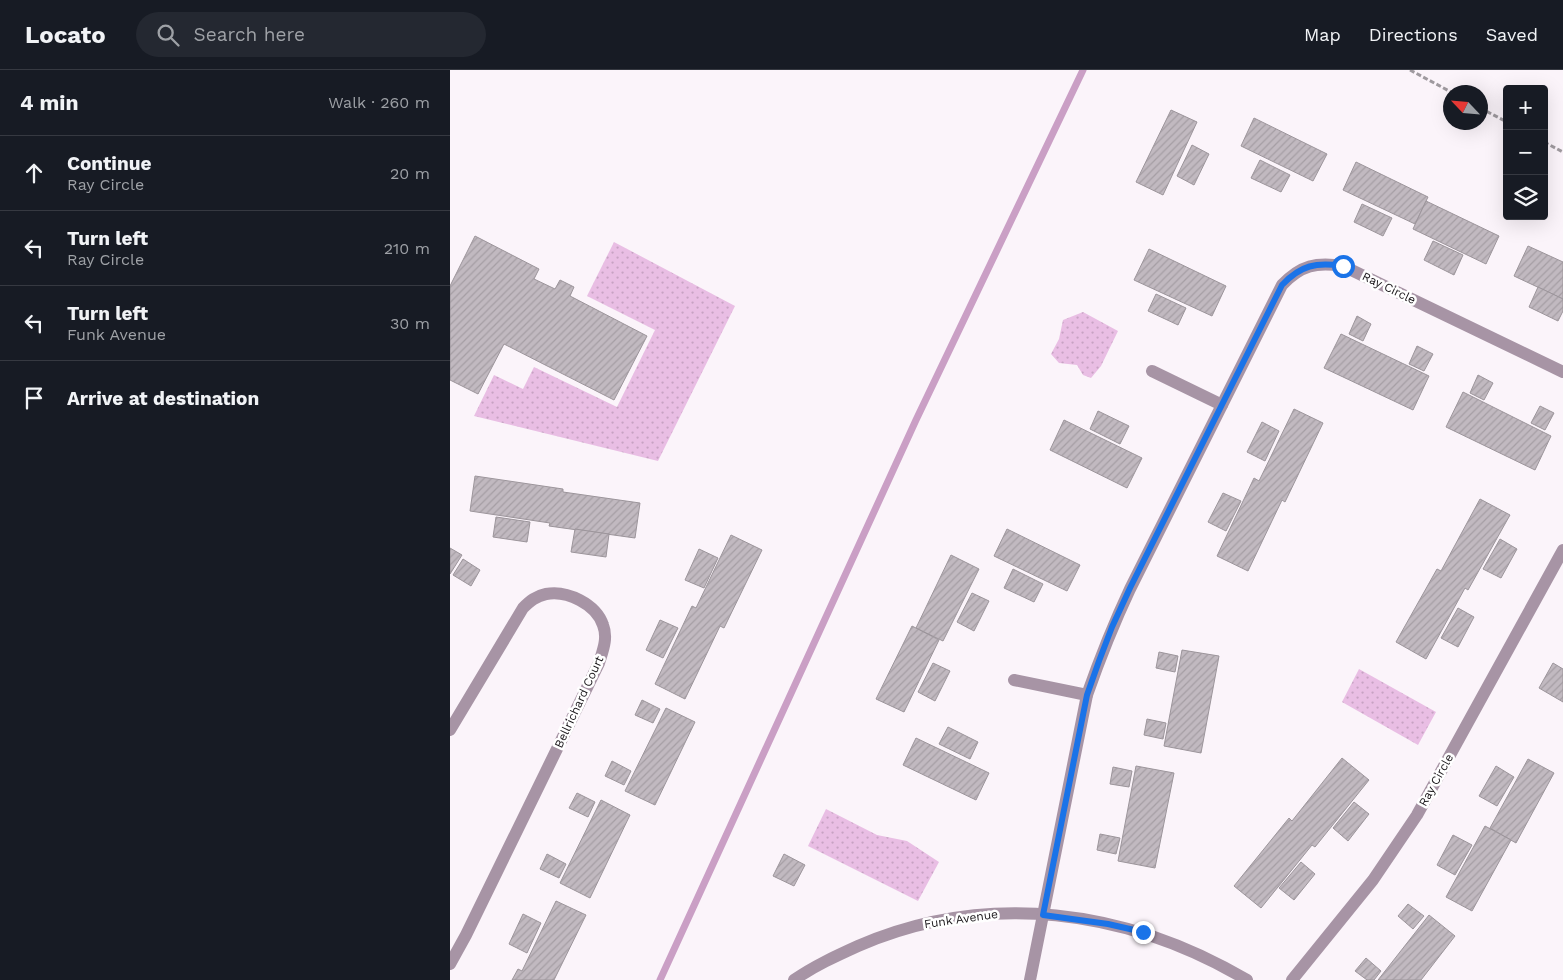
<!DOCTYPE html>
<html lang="en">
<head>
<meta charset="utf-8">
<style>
	:root { --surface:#171b24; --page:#242831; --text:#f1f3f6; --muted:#9ea1a6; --line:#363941 }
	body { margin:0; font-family:"Work Sans",sans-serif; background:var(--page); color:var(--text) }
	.controls { position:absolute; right:15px; top:15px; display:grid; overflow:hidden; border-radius:5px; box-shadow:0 5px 20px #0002 }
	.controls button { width:45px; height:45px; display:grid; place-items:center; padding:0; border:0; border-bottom:1px solid var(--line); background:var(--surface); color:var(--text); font:25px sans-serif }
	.compass { position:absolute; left:993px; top:15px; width:45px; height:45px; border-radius:50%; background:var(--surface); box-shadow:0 5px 20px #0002; rotate:296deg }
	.stop { position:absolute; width:15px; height:15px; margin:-11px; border:4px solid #1a73e8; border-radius:50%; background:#fff }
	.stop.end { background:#1a73e8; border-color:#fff; box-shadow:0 1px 5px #0008 }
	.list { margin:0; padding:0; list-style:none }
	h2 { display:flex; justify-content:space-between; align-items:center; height:65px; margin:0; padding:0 20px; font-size:21px }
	h2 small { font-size:16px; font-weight:400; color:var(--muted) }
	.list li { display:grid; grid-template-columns:32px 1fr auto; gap:15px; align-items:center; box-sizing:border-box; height:75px; padding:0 20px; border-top:1px solid var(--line) }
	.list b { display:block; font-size:19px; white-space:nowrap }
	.list p { margin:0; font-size:16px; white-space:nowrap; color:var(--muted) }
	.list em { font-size:16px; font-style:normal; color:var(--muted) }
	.icon { flex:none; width:28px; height:28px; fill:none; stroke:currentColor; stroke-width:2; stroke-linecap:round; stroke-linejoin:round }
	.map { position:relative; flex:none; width:1113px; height:910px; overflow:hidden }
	header { display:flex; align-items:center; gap:30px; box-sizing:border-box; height:70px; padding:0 25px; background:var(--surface); border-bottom:1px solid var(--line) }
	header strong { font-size:24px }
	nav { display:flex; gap:28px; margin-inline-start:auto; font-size:18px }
	.search { width:350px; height:45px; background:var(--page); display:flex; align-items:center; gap:12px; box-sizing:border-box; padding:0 18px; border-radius:28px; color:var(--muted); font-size:19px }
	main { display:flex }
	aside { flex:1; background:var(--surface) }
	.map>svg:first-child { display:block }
</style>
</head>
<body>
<header>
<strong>Locato</strong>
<div class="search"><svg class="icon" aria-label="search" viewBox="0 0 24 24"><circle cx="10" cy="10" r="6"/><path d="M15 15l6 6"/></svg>Search here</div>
<nav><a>Map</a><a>Directions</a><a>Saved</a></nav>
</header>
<main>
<aside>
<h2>4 min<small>Walk · 260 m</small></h2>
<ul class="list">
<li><svg class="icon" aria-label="ahead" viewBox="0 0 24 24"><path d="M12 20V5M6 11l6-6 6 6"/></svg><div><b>Continue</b><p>Ray Circle</p></div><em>20 m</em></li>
<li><svg class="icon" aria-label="left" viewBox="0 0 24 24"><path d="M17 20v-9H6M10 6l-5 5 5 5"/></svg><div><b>Turn left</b><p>Ray Circle</p></div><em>210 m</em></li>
<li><svg class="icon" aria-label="left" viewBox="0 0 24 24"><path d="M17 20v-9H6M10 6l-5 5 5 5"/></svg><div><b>Turn left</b><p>Funk Avenue</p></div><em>30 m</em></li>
<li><svg class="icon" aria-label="arrive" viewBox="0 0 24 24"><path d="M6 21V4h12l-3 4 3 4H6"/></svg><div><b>Arrive at destination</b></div></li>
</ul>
</aside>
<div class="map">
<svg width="1113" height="910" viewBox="0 0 1113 910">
	<defs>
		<pattern id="park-dots" width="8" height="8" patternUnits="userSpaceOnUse" patternTransform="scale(1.25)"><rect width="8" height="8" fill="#e9bee4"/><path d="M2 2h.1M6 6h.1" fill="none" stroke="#c7a2c3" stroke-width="1.8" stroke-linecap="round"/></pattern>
		<pattern id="building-hatch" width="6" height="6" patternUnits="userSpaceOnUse" patternTransform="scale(1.25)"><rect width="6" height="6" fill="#c1b9c0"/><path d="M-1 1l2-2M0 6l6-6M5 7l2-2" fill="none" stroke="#a59ea4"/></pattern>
	</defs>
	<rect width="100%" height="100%" fill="#fbf4fa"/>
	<g fill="url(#park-dots)">
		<polygon points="164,172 285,236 208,391 24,346 44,305 73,319 84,297 167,337 205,260 137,226"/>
		<polygon points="633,242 668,261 651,296 641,308 633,305 627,295 609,293 601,284 609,269 613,250"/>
		<polygon points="909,599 986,642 968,675 892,632"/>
		<polygon points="376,739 427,765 457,771 489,792 468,831 358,776"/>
	</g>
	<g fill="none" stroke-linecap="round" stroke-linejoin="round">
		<polyline stroke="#ca9fc5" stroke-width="7" points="210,910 466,350 633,0"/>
	</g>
	<g fill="url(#building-hatch)" stroke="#9c959b">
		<polygon points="721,40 747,52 713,125 686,112"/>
		<polygon points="804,48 877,84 863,111 791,76"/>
		<polygon points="742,75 759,84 744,115 727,106"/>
		<polygon points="810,90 840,105 831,122 801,108"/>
		<polygon points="906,92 978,127 965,154 893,120"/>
		<polygon points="976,131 1049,166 1036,194 963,159"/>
		<polygon points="912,134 942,148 933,166 904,152"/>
		<polygon points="25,166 89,199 84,209 105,219 110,210 124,217 120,226 197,266 164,330 54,274 28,324 0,310 0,216"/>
		<polygon points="983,171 1013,185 1004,205 974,190"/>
		<polygon points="1078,176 1113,192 1113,229 1064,206"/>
		<polygon points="699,179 776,216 762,246 684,210"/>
		<polygon points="1088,217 1113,229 1113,241 1108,251 1079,237"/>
		<polygon points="706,224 736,238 728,255 698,241"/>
		<polygon points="907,246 921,254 913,271 899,264"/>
		<polygon points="891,264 979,306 963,340 874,298"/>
		<polygon points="967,276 983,284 974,301 959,294"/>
		<polygon points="1028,305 1043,313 1034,330 1020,323"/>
		<polygon points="1013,322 1101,366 1085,400 996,357"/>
		<polygon points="1090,336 1104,343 1095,360 1081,353"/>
		<polygon points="844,339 873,353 835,432 832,430 798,501 767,486 804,408 809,411"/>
		<polygon points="648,341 679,356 670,374 640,359"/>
		<polygon points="614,350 692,388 677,418 600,380"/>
		<polygon points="812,352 829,361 815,391 797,382"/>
		<polygon points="25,406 113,419 113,422 190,433 185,468 99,456 100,453 20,441"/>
		<polygon points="773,423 791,431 776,461 758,452"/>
		<polygon points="1030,429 1060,445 1018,520 1015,518 976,589 946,572 987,499 991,501"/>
		<polygon points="46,447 80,452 77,472 43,467"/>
		<polygon points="125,459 159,464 156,487 121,482"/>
		<polygon points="557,459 630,495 617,521 544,486"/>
		<polygon points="281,465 312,480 274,558 270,556 235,629 205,614 242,536 246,538"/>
		<polygon points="1050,469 1067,479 1051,508 1033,499"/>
		<polygon points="0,478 12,485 0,504"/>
		<polygon points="249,479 268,488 254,518 235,510"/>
		<polygon points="501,485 529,499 493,571 466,558"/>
		<polygon points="13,489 30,500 21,516 3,505"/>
		<polygon points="563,499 593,514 584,532 554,518"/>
		<polygon points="522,523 539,531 524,561 507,552"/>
		<polygon points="1008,538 1024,547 1008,577 991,568"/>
		<polygon points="210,550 228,558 213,588 196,580"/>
		<polygon points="462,556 489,570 454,642 426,629"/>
		<polygon points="732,580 769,586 751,683 714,676"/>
		<polygon points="709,582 728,586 725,602 706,598"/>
		<polygon points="483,593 500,601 485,631 468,622"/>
		<polygon points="1103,593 1113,599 1113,632 1089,618"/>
		<polygon points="192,630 210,639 203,653 185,645"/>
		<polygon points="216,638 245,652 205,735 175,721"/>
		<polygon points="697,649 716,653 713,669 694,665"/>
		<polygon points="498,657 528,672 520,689 489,674"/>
		<polygon points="466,668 539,703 526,730 453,695"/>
		<polygon points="892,688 919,710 865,777 862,775 811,838 784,816 839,748 842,751"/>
		<polygon points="1078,689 1104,703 1066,773 1040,758"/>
		<polygon points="162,691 181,701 174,715 155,706"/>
		<polygon points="686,696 724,703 705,798 668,791"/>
		<polygon points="1046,696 1064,707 1047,736 1029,726"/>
		<polygon points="663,697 682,701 679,717 660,714"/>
		<polygon points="127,723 145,732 138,747 119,738"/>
		<polygon points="151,730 180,745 140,828 110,813"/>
		<polygon points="904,732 919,744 898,771 883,758"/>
		<polygon points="1035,756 1061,770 1022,841 996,827"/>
		<polygon points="650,764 670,768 666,784 647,780"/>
		<polygon points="1003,765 1022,775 1005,805 987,795"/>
		<polygon points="97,784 116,794 109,808 90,799"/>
		<polygon points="334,784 355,795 344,816 323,806"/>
		<polygon points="851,792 865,804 844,830 829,818"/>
		<polygon points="106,831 136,845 104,910 62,910 68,899 72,901"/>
		<polygon points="958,834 974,846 963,859 948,846"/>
		<polygon points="73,844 91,853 77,883 59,874"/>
		<polygon points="979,845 1005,866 971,910 928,910"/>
		<polygon points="916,888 931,901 924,910 917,910 905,901"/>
	</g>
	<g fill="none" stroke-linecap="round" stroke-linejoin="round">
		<g stroke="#9f9a9f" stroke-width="3" stroke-dasharray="5 2.5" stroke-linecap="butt">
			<polyline points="960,0 1001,22"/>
			<polyline points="1030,38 1057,52"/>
			<polyline points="1094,72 1113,82"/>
		</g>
		<g stroke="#a794a5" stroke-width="12">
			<polyline points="702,301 772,335"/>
			<polyline points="564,610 637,625"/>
			<path d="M0,660L73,538C80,531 86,526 96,524C117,520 146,534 153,555C158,568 153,580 149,593L16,865L0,894"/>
			<path d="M344,910C364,896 386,886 408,876C537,820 677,839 797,910"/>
			<path d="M580,910L637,625C650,588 664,553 680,519L832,215C851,195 866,192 893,196L1113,302"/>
			<polyline points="842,910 923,810 967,745 1113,480"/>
		</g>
	</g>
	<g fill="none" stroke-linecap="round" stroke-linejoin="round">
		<path stroke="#1a73e8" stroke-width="6" d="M693,862L658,854L593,845L637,625L649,591L662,557L680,518L832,215C851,195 866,192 893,196"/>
	</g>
	<g text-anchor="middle" stroke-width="5" stroke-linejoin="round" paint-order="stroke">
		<g font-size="12" fill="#181518" stroke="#fff">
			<text transform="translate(939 218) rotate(26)" y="4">Ray Circle</text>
			<text transform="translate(129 632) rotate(-65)" y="4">Bellrichard Court</text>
			<text transform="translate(986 710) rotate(-61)" y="4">Ray Circle</text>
			<text transform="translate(511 849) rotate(-8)" y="4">Funk Avenue</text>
		</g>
	</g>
</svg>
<div class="controls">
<button>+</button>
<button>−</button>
<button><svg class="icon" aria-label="layers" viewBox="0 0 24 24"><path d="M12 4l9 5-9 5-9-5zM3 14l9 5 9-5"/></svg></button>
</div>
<svg class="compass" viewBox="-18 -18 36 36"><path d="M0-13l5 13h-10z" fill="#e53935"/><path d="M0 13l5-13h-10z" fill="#9ea1a6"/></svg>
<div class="stop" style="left:893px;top:196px"></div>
<div class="stop end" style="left:693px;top:862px"></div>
</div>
</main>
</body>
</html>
